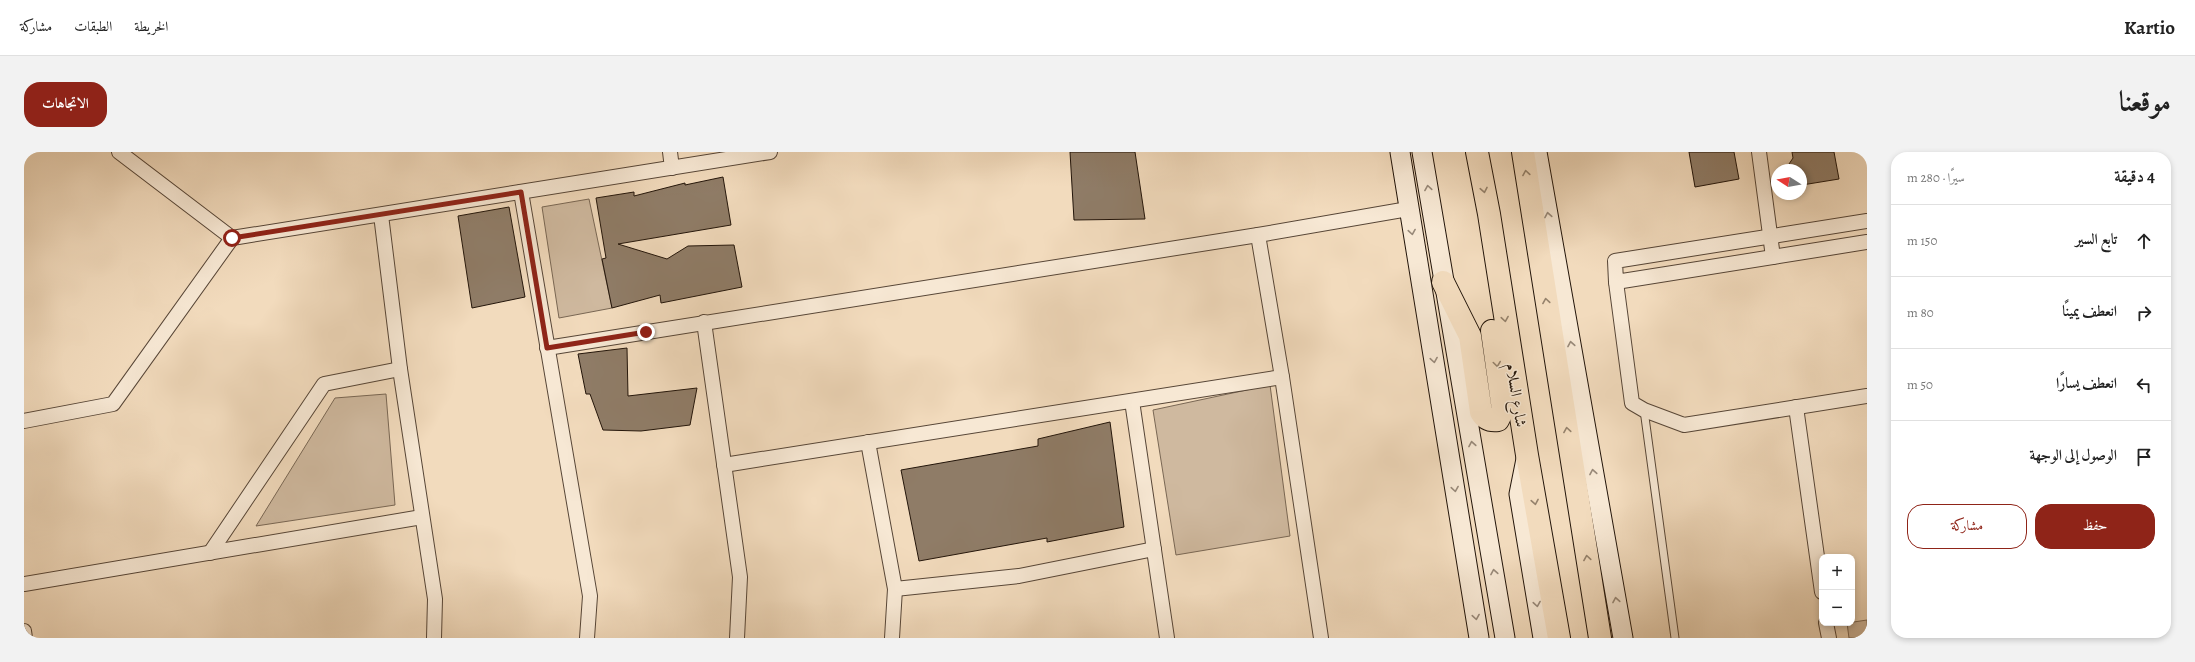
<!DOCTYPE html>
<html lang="ar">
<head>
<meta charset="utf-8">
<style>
	:root { --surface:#fff; --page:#f2f2f2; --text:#222; --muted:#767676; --line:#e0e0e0; --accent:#8f2418 }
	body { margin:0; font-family:Alegreya,Amiri,serif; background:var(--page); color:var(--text); direction:rtl }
	.controls { position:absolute; right:12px; bottom:12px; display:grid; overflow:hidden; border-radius:8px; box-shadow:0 2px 6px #0003 }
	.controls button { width:36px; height:36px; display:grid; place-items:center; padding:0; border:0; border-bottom:1px solid var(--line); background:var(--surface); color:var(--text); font:20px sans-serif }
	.compass { position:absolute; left:1747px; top:12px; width:36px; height:36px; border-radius:50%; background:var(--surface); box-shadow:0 2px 6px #0003; rotate:281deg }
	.stop { position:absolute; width:12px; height:12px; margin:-9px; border:3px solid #8f2418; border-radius:50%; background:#fff }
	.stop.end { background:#8f2418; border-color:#fff; box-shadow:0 1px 4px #0008 }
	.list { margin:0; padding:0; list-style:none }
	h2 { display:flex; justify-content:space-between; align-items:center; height:52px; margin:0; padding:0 16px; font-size:17px }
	h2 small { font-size:13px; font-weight:400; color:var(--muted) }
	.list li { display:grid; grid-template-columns:26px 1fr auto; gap:12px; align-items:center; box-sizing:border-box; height:72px; padding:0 16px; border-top:1px solid var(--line) }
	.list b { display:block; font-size:15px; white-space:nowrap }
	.list em { font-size:13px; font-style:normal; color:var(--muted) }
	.actions { display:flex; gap:8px; padding:12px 16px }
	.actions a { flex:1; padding:9px 0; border:1px solid var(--accent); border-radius:16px; text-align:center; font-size:14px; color:var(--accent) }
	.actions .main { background:var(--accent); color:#fff }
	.icon { flex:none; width:22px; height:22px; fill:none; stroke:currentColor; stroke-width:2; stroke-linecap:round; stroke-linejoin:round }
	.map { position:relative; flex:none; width:1843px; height:486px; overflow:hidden; direction:ltr; border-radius:16px }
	header { display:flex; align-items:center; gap:24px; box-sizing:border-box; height:56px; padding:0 20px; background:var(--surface); border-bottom:1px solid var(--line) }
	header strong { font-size:19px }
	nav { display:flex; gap:22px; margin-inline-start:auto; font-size:14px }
	.intro { display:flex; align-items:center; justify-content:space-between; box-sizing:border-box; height:96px; padding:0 24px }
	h1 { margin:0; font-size:28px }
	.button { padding:10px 18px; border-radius:16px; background:var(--accent); color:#fff; font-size:14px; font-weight:700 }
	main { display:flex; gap:24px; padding:0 24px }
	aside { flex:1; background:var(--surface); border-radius:16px; box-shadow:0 2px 6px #0003 }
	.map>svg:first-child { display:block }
</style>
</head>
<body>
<header>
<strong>Kartio</strong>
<nav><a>الخريطة</a><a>الطبقات</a><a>مشاركة</a></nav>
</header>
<div class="intro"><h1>موقعنا</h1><a class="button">الاتجاهات</a></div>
<main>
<aside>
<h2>4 دقيقة<small>سيرًا · 280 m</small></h2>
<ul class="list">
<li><svg class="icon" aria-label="ahead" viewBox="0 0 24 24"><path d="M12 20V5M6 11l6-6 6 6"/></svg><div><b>تابع السير</b></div><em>150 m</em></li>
<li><svg class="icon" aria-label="right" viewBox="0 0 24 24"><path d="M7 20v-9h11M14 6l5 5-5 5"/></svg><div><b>انعطف يمينًا</b></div><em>80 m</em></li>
<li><svg class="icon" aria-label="left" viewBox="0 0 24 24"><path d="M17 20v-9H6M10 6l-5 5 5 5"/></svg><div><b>انعطف يسارًا</b></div><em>50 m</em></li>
<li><svg class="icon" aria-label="arrive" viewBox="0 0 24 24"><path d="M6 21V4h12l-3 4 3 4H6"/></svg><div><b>الوصول إلى الوجهة</b></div></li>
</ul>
<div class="actions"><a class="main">حفظ</a><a>مشاركة</a></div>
</aside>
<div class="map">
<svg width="1843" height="486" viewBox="0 0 1843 486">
	<rect width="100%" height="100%" fill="#f2dbbd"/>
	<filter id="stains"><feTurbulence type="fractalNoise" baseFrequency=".005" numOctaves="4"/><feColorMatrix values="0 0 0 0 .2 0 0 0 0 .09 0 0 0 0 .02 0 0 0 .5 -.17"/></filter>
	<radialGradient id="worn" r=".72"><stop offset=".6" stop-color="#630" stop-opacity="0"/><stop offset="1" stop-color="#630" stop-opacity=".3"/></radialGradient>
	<g fill="#cfb99f" stroke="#796754">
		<polygon points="565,47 588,156 535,166 518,55"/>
		<polygon points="1246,233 1266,384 1152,403 1129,258"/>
		<polygon points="362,242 371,353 232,374 311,246"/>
		<polygon points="1843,468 1843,486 1825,486 1823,471"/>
	</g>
	<g fill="#8f7c67" stroke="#23150a">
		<polygon points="1046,0 1111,0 1121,67 1050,68"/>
		<polygon points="1665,0 1710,0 1715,27 1671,35"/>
		<polygon points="1768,0 1810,0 1815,27 1778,33 1777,18 1766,18 1765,12 1769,6"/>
		<polygon points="699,25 707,73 594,92 643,107 664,94 710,93 718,135 637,151 636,143 588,156 578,107 582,106 572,46 610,40 610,44 661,31 661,33"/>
		<polygon points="485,55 501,145 448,156 434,64"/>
		<polygon points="603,196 604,244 673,236 666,273 617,279 579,278 566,242 562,242 554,202"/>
		<polygon points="1086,270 1100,375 1023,390 1023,386 895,409 877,318 1014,294 1014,287"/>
	</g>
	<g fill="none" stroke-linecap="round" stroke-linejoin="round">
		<g stroke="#574637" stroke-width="9">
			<polyline id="lane" points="1620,258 1651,486"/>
		</g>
		<g stroke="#574637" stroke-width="16">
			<g id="street">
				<polyline points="646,0 648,16"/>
				<polyline points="1735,0 1749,105"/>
				<polyline points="497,40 566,444 563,486"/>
				<polyline points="357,63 376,217 411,447 410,486"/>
				<polyline points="1843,69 1591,109 1592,130 1843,90"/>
				<polyline points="1234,83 1258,225 1297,486"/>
				<polyline points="208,86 746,0"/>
				<polyline points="1592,130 1608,251 1620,258 1660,273 1843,244"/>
				<polyline points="680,170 716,425 713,486"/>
				<polyline points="523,196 1234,83 1384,57"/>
				<polyline points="1108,249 1143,486"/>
				<polyline points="1772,255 1798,440"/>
				<polyline points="0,269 89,252 208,86 95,0"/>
				<polyline points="844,290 871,437 868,486"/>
				<polyline points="700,313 1258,225"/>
				<polyline points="186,401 300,232 376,217"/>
				<polyline points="0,432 398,365"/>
				<polyline points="871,437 995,424 1130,397"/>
				<polyline points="1802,471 1805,486"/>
				<polyline points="0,479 1,486"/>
			</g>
		</g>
		<g stroke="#23150a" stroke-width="21">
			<g id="secondary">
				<polyline points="1376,0 1455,486"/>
				<polyline points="1398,0 1481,486"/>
				<polyline points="1513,0 1599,486"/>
				<polyline points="1502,307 1495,342 1519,486"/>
			</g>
		</g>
		<g stroke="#23150a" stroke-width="24">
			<g id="primary">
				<polyline points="1453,0 1465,62 1503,303 1535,486"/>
				<polyline points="1499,0 1576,486"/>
				<path d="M1419,130L1446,184L1457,260C1461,267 1466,269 1474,268L1479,258L1468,179"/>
			</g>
		</g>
		<use href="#lane" stroke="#f7e8d4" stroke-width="7"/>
		<use href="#street" stroke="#f7e8d4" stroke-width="14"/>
		<use href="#secondary" stroke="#f7e8d4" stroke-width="19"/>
		<use href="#primary" stroke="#f2dbbd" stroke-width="22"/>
	</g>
	<defs><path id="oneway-chevron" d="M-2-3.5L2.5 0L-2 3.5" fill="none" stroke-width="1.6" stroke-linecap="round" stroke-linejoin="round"/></defs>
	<g stroke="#95826c">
		<use href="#oneway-chevron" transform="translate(1502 21) rotate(-99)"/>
		<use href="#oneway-chevron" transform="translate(1460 38) rotate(79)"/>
		<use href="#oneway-chevron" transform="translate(1522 149) rotate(-99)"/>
		<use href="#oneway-chevron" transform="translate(1481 167) rotate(81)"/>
		<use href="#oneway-chevron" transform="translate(1473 212) rotate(82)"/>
		<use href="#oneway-chevron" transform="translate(1543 278) rotate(-99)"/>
		<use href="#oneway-chevron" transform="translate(1511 350) rotate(80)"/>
		<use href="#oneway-chevron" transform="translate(1563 406) rotate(-99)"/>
	</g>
	<g stroke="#988979">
		<use href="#oneway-chevron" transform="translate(1404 36) rotate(-99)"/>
		<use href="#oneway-chevron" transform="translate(1524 63) rotate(-100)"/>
		<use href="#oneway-chevron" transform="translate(1388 80) rotate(81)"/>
		<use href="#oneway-chevron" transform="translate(1547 192) rotate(-100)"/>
		<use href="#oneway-chevron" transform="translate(1410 208) rotate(81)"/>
		<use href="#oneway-chevron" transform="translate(1448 292) rotate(-100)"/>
		<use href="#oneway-chevron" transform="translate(1569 320) rotate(-100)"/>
		<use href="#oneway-chevron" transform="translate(1431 337) rotate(81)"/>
		<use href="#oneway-chevron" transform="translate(1470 420) rotate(-100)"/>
		<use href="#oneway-chevron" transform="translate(1592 448) rotate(-100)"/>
		<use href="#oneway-chevron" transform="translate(1513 452) rotate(81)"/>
		<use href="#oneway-chevron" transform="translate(1452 465) rotate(81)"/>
	</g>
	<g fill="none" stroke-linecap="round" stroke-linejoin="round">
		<polyline stroke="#8f2418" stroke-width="5" points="208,86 497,40 523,196 622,180"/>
	</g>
	<g text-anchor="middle" stroke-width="3" stroke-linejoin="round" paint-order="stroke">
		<g font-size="16" fill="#23150a" stroke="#f7e8d4">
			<text transform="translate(1493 243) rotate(81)" y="6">شارع السلام</text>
		</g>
	</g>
	<rect width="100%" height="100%" filter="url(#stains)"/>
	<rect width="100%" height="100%" fill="url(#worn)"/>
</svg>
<div class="controls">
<button>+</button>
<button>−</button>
</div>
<svg class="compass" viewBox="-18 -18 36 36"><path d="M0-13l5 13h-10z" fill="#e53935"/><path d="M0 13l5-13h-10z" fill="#767676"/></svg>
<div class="stop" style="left:208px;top:86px"></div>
<div class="stop end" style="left:622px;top:180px"></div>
</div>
</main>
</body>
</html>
